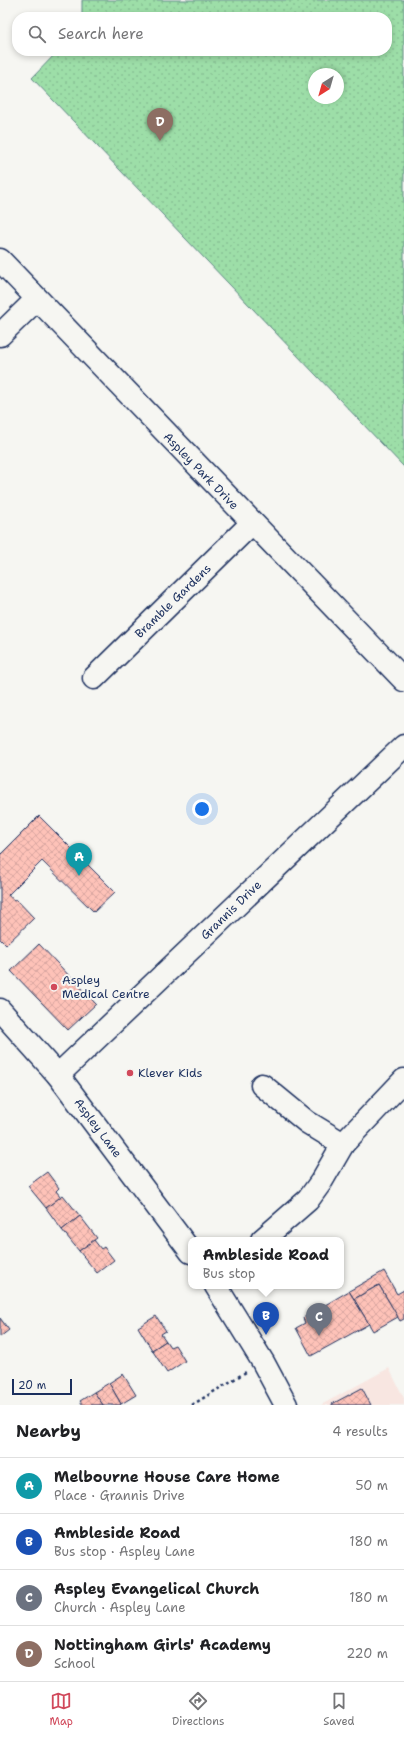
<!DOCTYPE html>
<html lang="en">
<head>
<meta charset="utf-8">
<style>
	:root { --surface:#fff; --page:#f6f6f6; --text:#202124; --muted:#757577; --line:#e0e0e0; --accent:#d1495b }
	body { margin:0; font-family:"Shantell Sans",sans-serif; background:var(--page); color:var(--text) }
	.compass { position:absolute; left:308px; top:68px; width:36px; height:36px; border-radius:50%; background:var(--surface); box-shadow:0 2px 6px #0003; rotate:217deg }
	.scale { position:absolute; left:12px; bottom:10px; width:60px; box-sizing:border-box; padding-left:4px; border:2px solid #1b2f5e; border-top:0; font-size:11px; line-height:14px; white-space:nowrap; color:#1b2f5e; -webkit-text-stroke:3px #f6f6f2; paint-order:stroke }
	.you { position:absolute; left:202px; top:809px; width:14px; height:14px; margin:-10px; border:3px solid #fff; border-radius:50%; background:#1a73e8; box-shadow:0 0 0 6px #1a73e833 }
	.badge { display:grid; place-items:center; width:26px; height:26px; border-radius:50%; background:var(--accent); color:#fff; font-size:13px; font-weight:700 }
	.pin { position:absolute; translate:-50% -33px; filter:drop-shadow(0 1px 2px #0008) }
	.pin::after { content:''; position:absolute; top:21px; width:14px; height:12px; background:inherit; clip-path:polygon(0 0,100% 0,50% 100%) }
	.popup { position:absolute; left:188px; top:1237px; width:156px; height:52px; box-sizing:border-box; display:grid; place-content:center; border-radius:8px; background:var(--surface); filter:drop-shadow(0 1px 3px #0005); font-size:13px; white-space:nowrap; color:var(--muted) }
	.popup b { font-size:15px; color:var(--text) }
	.popup::after { content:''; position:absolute; left:50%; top:100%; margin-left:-8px; border:8px solid transparent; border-top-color:var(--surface) }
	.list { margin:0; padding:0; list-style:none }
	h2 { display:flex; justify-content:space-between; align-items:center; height:52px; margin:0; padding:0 16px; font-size:17px }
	h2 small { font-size:13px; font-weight:400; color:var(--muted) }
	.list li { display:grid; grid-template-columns:26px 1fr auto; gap:12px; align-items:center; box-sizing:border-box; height:56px; padding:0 16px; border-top:1px solid var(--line) }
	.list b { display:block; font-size:15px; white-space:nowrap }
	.list p { margin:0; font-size:13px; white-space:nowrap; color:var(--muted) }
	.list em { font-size:13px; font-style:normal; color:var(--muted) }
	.icon { flex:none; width:22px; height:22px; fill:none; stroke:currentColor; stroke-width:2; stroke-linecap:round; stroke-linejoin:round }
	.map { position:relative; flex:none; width:404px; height:1405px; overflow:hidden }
	.search { position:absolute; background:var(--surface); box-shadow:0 2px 6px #0003; left:12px; right:12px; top:12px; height:44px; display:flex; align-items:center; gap:10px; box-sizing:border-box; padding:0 14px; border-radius:16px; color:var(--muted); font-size:15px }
	.sheet { height:276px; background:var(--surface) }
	nav { display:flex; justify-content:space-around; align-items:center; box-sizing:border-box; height:56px; border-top:1px solid var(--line); background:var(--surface); font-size:11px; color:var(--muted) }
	nav a { display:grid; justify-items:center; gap:2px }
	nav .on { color:var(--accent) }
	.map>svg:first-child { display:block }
</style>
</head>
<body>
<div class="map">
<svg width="404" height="1405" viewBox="0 0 404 1405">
	<defs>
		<pattern id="park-dots" width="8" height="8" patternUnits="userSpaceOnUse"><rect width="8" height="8" fill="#9ddea8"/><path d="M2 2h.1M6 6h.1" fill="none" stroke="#87bf93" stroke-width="1.8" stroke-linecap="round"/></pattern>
		<pattern id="building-cross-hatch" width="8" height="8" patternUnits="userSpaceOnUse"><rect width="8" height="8" fill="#fec2b8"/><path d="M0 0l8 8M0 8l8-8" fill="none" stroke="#d9a7a1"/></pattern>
	</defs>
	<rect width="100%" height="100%" fill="#f6f6f2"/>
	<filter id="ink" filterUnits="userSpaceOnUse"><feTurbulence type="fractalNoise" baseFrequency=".025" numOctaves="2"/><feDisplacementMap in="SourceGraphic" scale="8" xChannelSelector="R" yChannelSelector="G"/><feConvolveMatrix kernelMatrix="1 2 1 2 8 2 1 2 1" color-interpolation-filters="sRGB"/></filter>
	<g filter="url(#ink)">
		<polygon fill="#f8e6e1" points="389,1368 404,1398 404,1405 321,1405"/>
		<path fill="url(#park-dots)" stroke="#5c8683" fill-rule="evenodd" d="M82,0H404V467L32,78L58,51H387V17H82ZM314,74H338V98H314Z"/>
		<g fill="url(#building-cross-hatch)" stroke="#1b2f5e">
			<polygon points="39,816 115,892 94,912 42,861 8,895 14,900 16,899 34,918 6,945 0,939 0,855"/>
			<polygon points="39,944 96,1004 68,1030 11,971"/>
			<polygon points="47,1172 59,1188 56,1191 61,1197 46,1208 28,1186"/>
			<polygon points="63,1195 80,1216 62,1230 46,1208"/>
			<polygon points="80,1216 97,1238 79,1251 62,1230"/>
			<polygon points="94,1240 101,1249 104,1247 114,1260 97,1273 79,1251"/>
			<polygon points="384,1271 397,1294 404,1290 404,1319 400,1321 379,1285 354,1299 349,1291"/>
			<polygon points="379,1285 398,1317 373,1331 354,1299"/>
			<polygon points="349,1291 369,1324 311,1356 296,1328 305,1323 303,1318"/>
			<polygon points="156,1316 166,1331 161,1334 166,1341 152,1350 138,1327"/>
			<polygon points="0,1318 9,1330 0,1337"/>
			<polygon points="166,1341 170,1347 175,1345 185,1361 167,1373 152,1350"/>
			<polygon points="123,1374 136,1395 121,1404 109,1383"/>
			<polygon points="109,1383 121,1404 120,1405 103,1405 94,1392"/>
			<polygon points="362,1388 371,1405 332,1405 332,1404"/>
			<polygon points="94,1392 103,1405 83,1405 80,1401"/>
		</g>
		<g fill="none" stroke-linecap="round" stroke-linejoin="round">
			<g stroke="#1b2f5e" stroke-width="25">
				<g id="minor">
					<polyline points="0,260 404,680"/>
					<polyline points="0,335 37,299"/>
					<polyline points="94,678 252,523"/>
					<polyline points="58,1075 404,746"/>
					<polyline points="262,1085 307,1122 343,1144"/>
					<polyline points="262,1240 308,1200 321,1182 343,1144 404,1080"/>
				</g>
			</g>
			<g stroke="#1b2f5e" stroke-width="25">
				<g id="secondary">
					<polyline points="0,1010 58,1075 191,1252"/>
					<polyline points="216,1286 263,1362 286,1405"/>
				</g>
			</g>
			<polyline stroke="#1b2f5e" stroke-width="2.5" stroke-dasharray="3 3" stroke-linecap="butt" points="192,1405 246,1372"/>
			<use href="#minor" stroke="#f6f6f2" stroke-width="22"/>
			<use href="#secondary" stroke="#f6f6f2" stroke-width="22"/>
		</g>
	</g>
	<g fill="#d1495b" stroke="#f6f6f2" stroke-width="1.5">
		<circle cx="54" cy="987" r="4"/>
		<circle cx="130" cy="1073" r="4"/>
	</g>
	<g text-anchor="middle" stroke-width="4" stroke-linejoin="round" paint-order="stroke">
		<g font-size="12" fill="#1b2f5e" stroke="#f6f6f2">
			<text transform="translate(201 471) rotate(46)" y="4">Aspley Park Drive</text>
			<text transform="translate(173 601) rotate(-44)" y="4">Bramble Gardens</text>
			<text transform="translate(231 910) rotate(-44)" y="4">Grannis Drive</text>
			<text transform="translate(98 1128) rotate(53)" y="4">Aspley Lane</text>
		</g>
		<g font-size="12" fill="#1b2f5e" stroke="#f6f6f2" text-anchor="start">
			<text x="62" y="984">Aspley<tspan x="62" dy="14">Medical Centre</tspan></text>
			<text x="138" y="1077">Klever Kids</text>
		</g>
	</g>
</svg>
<svg class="compass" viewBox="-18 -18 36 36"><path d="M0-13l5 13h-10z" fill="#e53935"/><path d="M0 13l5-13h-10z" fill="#757577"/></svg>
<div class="scale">20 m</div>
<div class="you"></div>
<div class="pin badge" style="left:79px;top:876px;background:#0f9aa8">A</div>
<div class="pin badge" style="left:266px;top:1335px;background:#1a4fb4">B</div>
<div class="popup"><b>Ambleside Road</b>Bus stop</div>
<div class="pin badge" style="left:319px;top:1336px;background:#6b7280">C</div>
<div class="pin badge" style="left:160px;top:141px;background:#8d6e63">D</div>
<div class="search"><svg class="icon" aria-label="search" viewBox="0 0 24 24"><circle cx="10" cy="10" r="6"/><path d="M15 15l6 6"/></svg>Search here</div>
</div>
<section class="sheet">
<h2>Nearby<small>4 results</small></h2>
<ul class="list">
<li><span class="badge" style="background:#0f9aa8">A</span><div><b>Melbourne House Care Home</b><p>Place · Grannis Drive</p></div><em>50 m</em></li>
<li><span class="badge" style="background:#1a4fb4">B</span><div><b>Ambleside Road</b><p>Bus stop · Aspley Lane</p></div><em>180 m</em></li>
<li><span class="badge" style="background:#6b7280">C</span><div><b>Aspley Evangelical Church</b><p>Church · Aspley Lane</p></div><em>180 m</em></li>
<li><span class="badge" style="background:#8d6e63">D</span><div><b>Nottingham Girls' Academy</b><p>School</p></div><em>220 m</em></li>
</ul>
</section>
<nav>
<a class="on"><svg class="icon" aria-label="map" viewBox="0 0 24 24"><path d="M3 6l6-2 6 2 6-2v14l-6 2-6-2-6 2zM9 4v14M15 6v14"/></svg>Map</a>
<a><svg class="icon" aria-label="directions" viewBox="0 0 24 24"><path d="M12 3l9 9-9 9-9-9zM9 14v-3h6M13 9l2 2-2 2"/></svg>Directions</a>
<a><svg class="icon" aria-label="saved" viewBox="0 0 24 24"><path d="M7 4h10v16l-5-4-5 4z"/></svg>Saved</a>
</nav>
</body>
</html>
